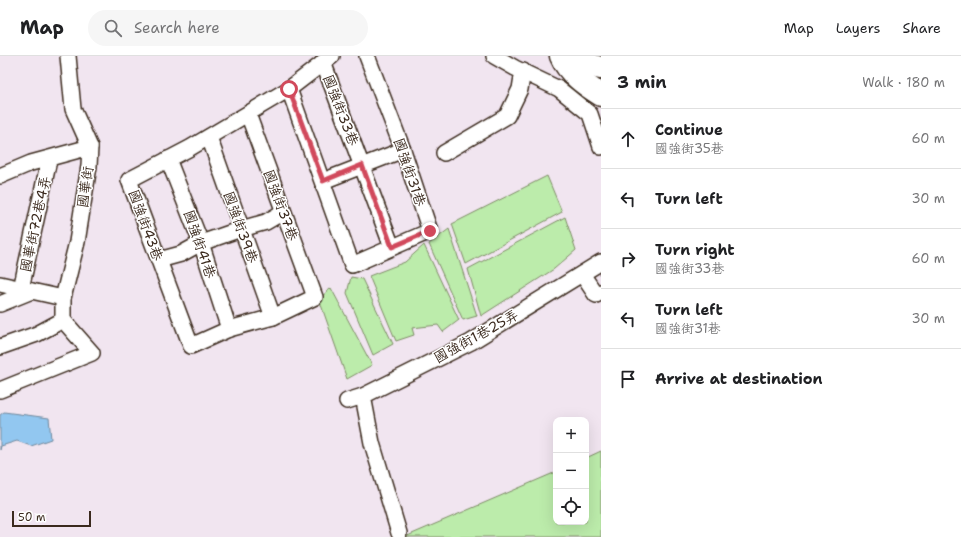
<!DOCTYPE html>
<html lang="en">
<head>
<meta charset="utf-8">
<style>
	:root { --surface:#fff; --page:#f6f6f6; --text:#202124; --muted:#757577; --line:#e0e0e0 }
	body { margin:0; font-family:"Shantell Sans","LXGW WenKai TC",sans-serif; background:var(--page); color:var(--text) }
	.controls { position:absolute; right:12px; bottom:12px; display:grid; overflow:hidden; border-radius:8px; box-shadow:0 4px 16px #0002 }
	.controls button { width:36px; height:36px; display:grid; place-items:center; padding:0; border:0; border-bottom:1px solid var(--line); background:var(--surface); color:var(--text); font:20px sans-serif }
	.scale { position:absolute; left:12px; bottom:10px; width:79px; box-sizing:border-box; padding-left:4px; border:2px solid #3b2a1e; border-top:0; font-size:11px; line-height:14px; white-space:nowrap; color:#3b2a1e; -webkit-text-stroke:3px #fff; paint-order:stroke }
	.stop { position:absolute; width:12px; height:12px; margin:-9px; border:3px solid #d1495b; border-radius:50%; background:#fff }
	.stop.end { background:#d1495b; border-color:#fff; box-shadow:0 1px 4px #0008 }
	.list { margin:0; padding:0; list-style:none }
	h2 { display:flex; justify-content:space-between; align-items:center; height:52px; margin:0; padding:0 16px; font-size:17px }
	h2 small { font-size:13px; font-weight:400; color:var(--muted) }
	.list li { display:grid; grid-template-columns:26px 1fr auto; gap:12px; align-items:center; box-sizing:border-box; height:60px; padding:0 16px; border-top:1px solid var(--line) }
	.list b { display:block; font-size:15px; white-space:nowrap }
	.list p { margin:0; font-size:13px; white-space:nowrap; color:var(--muted) }
	.list em { font-size:13px; font-style:normal; color:var(--muted) }
	.icon { flex:none; width:22px; height:22px; fill:none; stroke:currentColor; stroke-width:2; stroke-linecap:round; stroke-linejoin:round }
	.map { position:relative; flex:none; width:601px; height:481px; overflow:hidden }
	header { display:flex; align-items:center; gap:24px; box-sizing:border-box; height:56px; padding:0 20px; background:var(--surface); border-bottom:1px solid var(--line) }
	header strong { font-size:19px }
	nav { display:flex; gap:22px; margin-inline-start:auto; font-size:14px }
	.search { width:280px; height:36px; background:var(--page); display:flex; align-items:center; gap:10px; box-sizing:border-box; padding:0 14px; border-radius:22px; color:var(--muted); font-size:15px }
	main { display:flex }
	aside { flex:1; background:var(--surface) }
	.map>svg:first-child { display:block }
</style>
</head>
<body>
<header>
<strong>Map</strong>
<div class="search"><svg class="icon" aria-label="search" viewBox="0 0 24 24"><circle cx="10" cy="10" r="6"/><path d="M15 15l6 6"/></svg>Search here</div>
<nav><a>Map</a><a>Layers</a><a>Share</a></nav>
</header>
<main>
<div class="map">
<svg width="601" height="481" viewBox="0 0 601 481">
	<rect width="100%" height="100%" fill="#f1e5f0"/>
	<filter id="ink" filterUnits="userSpaceOnUse"><feTurbulence type="fractalNoise" baseFrequency=".025" numOctaves="2"/><feDisplacementMap in="SourceGraphic" scale="8" xChannelSelector="R" yChannelSelector="G"/><feConvolveMatrix kernelMatrix="1 2 1 2 8 2 1 2 1" color-interpolation-filters="sRGB"/></filter>
	<g filter="url(#ink)">
		<g fill="#bcecab" stroke="#7c8b64">
			<polygon points="547,120 562,156 466,208 452,168"/>
			<polygon points="565,161 576,194 554,213 481,260 468,213"/>
			<polygon points="449,173 477,260 463,264 429,188"/>
			<polygon points="424,189 459,264 443,276 438,269 412,272 414,279 396,285 369,220 405,206"/>
			<polygon points="351,221 362,223 393,288 373,299 347,237"/>
			<polygon points="331,232 372,309 347,323 319,243"/>
			<polygon points="601,395 601,481 405,481 556,416 556,466 586,466 586,402"/>
		</g>
		<polygon fill="#92c7f0" stroke="#6f889c" points="4,356 49,362 51,383 31,390 17,385 1,390 0,394 0,359"/>
		<g fill="none" stroke-linecap="round" stroke-linejoin="round">
			<g stroke="#3b2a1e" stroke-width="18">
				<g id="minor">
					<polyline points="494,0 515,12 559,33 590,58 601,91"/>
					<polyline points="323,6 392,191"/>
					<polyline points="289,33 352,209 430,175 403,94 367,0"/>
					<polyline points="248,58 315,241 273,261 229,273 191,290 129,124 190,92 289,33 332,0"/>
					<polyline points="209,81 273,261"/>
					<polyline points="444,97 507,60 520,33 523,15"/>
					<polyline points="168,103 201,187 229,273"/>
					<polyline points="0,120 31,107 90,91"/>
					<polyline points="323,125 403,94"/>
					<polyline points="159,204 181,198 201,187 241,173 266,166 283,156"/>
					<polyline points="582,218 596,239 601,236"/>
					<polyline points="0,228 63,242"/>
					<polyline points="21,233 49,104"/>
					<polyline points="0,248 32,235"/>
					<polyline points="63,264 63,242 77,186 89,110 90,91 73,53 68,0"/>
					<polyline points="0,291 37,278 63,264"/>
					<polyline points="0,334 92,297 63,264"/>
					<polyline points="363,340 372,387 399,477"/>
					<polyline points="347,345 363,340 471,286 601,206"/>
				</g>
			</g>
			<g stroke="#3b2a1e" stroke-width="25">
				<g id="highway">
					<path d="M561,0C568,17 585,29 601,39"/>
					<polyline points="578,0 593,10 601,12"/>
				</g>
			</g>
			<use href="#minor" stroke="#fff" stroke-width="15"/>
			<use href="#highway" stroke="#fff" stroke-width="22"/>
		</g>
	</g>
	<g fill="none" stroke-linecap="round" stroke-linejoin="round" filter="url(#ink)">
		<polyline stroke="#d1495b" stroke-width="5" points="289,33 323,125 362,109 392,191 430,175"/>
	</g>
	<g text-anchor="middle" stroke-width="3" stroke-linejoin="round" paint-order="stroke">
		<g font-size="14" fill="#3b2a1e" stroke="#fff">
			<text transform="translate(341 54) rotate(69)" y="5">國強街33巷</text>
			<text transform="translate(410 116) rotate(71)" y="5">國強街31巷</text>
			<text transform="translate(85 131) rotate(-82)" y="5">國華街</text>
			<text transform="translate(281 149) rotate(70)" y="5">國強街37巷</text>
			<text transform="translate(35 168) rotate(-78)" y="5">國華街72巷4弄</text>
			<text transform="translate(146 169) rotate(70)" y="5">國強街43巷</text>
			<text transform="translate(241 171) rotate(70)" y="5">國強街39巷</text>
			<text transform="translate(200 188) rotate(71)" y="5">國強街41巷</text>
			<text transform="translate(476 280) rotate(-29)" y="5">國強街1巷25弄</text>
		</g>
	</g>
</svg>
<div class="controls">
<button>+</button>
<button>−</button>
<button><svg class="icon" aria-label="locate" viewBox="0 0 24 24"><circle cx="12" cy="12" r="6"/><path d="M12 2v4M12 18v4M2 12h4M18 12h4"/></svg></button>
</div>
<div class="scale">50 m</div>
<div class="stop" style="left:289px;top:33px"></div>
<div class="stop end" style="left:430px;top:175px"></div>
</div>
<aside>
<h2>3 min<small>Walk · 180 m</small></h2>
<ul class="list">
<li><svg class="icon" aria-label="ahead" viewBox="0 0 24 24"><path d="M12 20V5M6 11l6-6 6 6"/></svg><div><b>Continue</b><p>國強街35巷</p></div><em>60 m</em></li>
<li><svg class="icon" aria-label="left" viewBox="0 0 24 24"><path d="M17 20v-9H6M10 6l-5 5 5 5"/></svg><div><b>Turn left</b></div><em>30 m</em></li>
<li><svg class="icon" aria-label="right" viewBox="0 0 24 24"><path d="M7 20v-9h11M14 6l5 5-5 5"/></svg><div><b>Turn right</b><p>國強街33巷</p></div><em>60 m</em></li>
<li><svg class="icon" aria-label="left" viewBox="0 0 24 24"><path d="M17 20v-9H6M10 6l-5 5 5 5"/></svg><div><b>Turn left</b><p>國強街31巷</p></div><em>30 m</em></li>
<li><svg class="icon" aria-label="arrive" viewBox="0 0 24 24"><path d="M6 21V4h12l-3 4 3 4H6"/></svg><div><b>Arrive at destination</b></div></li>
</ul>
</aside>
</main>
</body>
</html>
